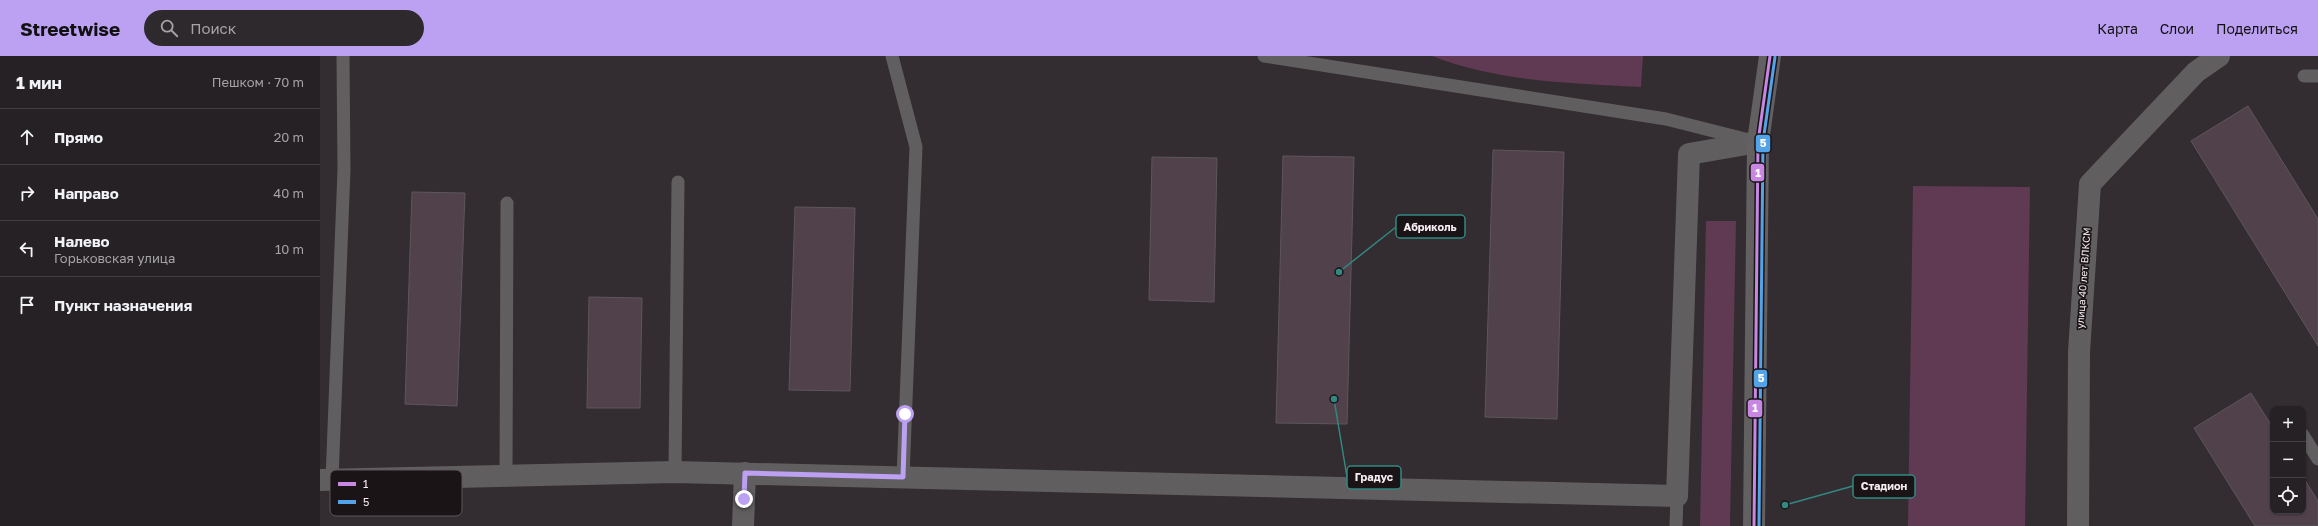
<!DOCTYPE html>
<html lang="ru">
<head>
<meta charset="utf-8">
<style>
	:root { --surface:#262124; --page:#2e292c; --text:#f1f3f6; --muted:#a4a3a6; --line:#423e41; --accent:#bca0f2 }
	body { margin:0; font-family:"Golos Text",sans-serif; background:var(--page); color:var(--text) }
	.controls { position:absolute; right:12px; bottom:12px; display:grid; overflow:hidden; border-radius:8px; box-shadow:0 1px 3px #0004 }
	.controls button { width:36px; height:36px; display:grid; place-items:center; padding:0; border:0; border-bottom:1px solid var(--line); background:var(--surface); color:var(--text); font:20px sans-serif }
	.stop { position:absolute; width:12px; height:12px; margin:-9px; border:3px solid #bca0f2; border-radius:50%; background:#fff }
	.stop.end { background:#bca0f2; border-color:#fff; box-shadow:0 1px 4px #0008 }
	.list { margin:0; padding:0; list-style:none }
	h2 { display:flex; justify-content:space-between; align-items:center; height:52px; margin:0; padding:0 16px; font-size:17px }
	h2 small { font-size:13px; font-weight:400; color:var(--muted) }
	.list li { display:grid; grid-template-columns:26px 1fr auto; gap:12px; align-items:center; box-sizing:border-box; height:56px; padding:0 16px; border-top:1px solid var(--line) }
	.list b { display:block; font-size:15px; white-space:nowrap }
	.list p { margin:0; font-size:13px; white-space:nowrap; color:var(--muted) }
	.list em { font-size:13px; font-style:normal; color:var(--muted) }
	.icon { flex:none; width:22px; height:22px; fill:none; stroke:currentColor; stroke-width:2; stroke-linecap:round; stroke-linejoin:round }
	.map { position:relative; flex:none; width:1998px; height:470px; overflow:hidden }
	header { display:flex; align-items:center; gap:24px; box-sizing:border-box; height:56px; padding:0 20px; background:var(--accent); color:#111 }
	header strong { font-size:19px }
	nav { display:flex; gap:22px; margin-inline-start:auto; font-size:14px }
	.search { width:280px; height:36px; background:var(--page); display:flex; align-items:center; gap:10px; box-sizing:border-box; padding:0 14px; border-radius:22px; color:var(--muted); font-size:15px }
	main { display:flex }
	aside { flex:1; background:var(--surface) }
	.map>svg:first-child { display:block }
</style>
</head>
<body>
<header>
<strong>Streetwise</strong>
<div class="search"><svg class="icon" aria-label="search" viewBox="0 0 24 24"><circle cx="10" cy="10" r="6"/><path d="M15 15l6 6"/></svg>Поиск</div>
<nav><a>Карта</a><a>Слои</a><a>Поделиться</a></nav>
</header>
<main>
<aside>
<h2>1 мин<small>Пешком · 70 m</small></h2>
<ul class="list">
<li><svg class="icon" aria-label="ahead" viewBox="0 0 24 24"><path d="M12 20V5M6 11l6-6 6 6"/></svg><div><b>Прямо</b></div><em>20 m</em></li>
<li><svg class="icon" aria-label="right" viewBox="0 0 24 24"><path d="M7 20v-9h11M14 6l5 5-5 5"/></svg><div><b>Направо</b></div><em>40 m</em></li>
<li><svg class="icon" aria-label="left" viewBox="0 0 24 24"><path d="M17 20v-9H6M10 6l-5 5 5 5"/></svg><div><b>Налево</b><p>Горьковская улица</p></div><em>10 m</em></li>
<li><svg class="icon" aria-label="arrive" viewBox="0 0 24 24"><path d="M6 21V4h12l-3 4 3 4H6"/></svg><div><b>Пункт назначения</b></div></li>
</ul>
</aside>
<div class="map">
<svg width="1998" height="470" viewBox="0 0 1998 470">
	<rect width="100%" height="100%" fill="#332c30"/>
	<g fill="#603952">
		<path d="M1112,0H1323L1321,31C1250,27 1178,26 1112,0Z"/>
		<polygon points="1593,130 1710,131 1705,470 1588,470"/>
		<polygon points="1386,165 1416,165 1410,470 1380,470"/>
	</g>
	<g fill="#50414b" stroke="#5d575b">
		<polygon points="1928,50 1998,163 1998,290 1871,85"/>
		<polygon points="1173,94 1244,96 1237,363 1165,361"/>
		<polygon points="963,100 1034,101 1027,368 956,367"/>
		<polygon points="832,101 897,102 894,246 829,244"/>
		<polygon points="92,136 145,137 137,350 85,348"/>
		<polygon points="475,151 535,152 530,335 469,334"/>
		<polygon points="269,241 322,242 320,352 267,352"/>
		<polygon points="1931,337 1953,372 1953,455 1983,455 1983,421 1998,445 1998,470 1935,470 1874,372"/>
	</g>
	<g fill="none" stroke-linecap="round" stroke-linejoin="round">
		<g stroke="#615e60" stroke-width="13">
			<polyline points="572,0 596,91 583,421"/>
			<polyline points="944,0 1346,63 1429,84"/>
			<polyline points="1984,20 1998,20"/>
			<polyline points="1983,379 1998,403"/>
			<polyline points="355,416 358,126"/>
			<polyline points="186,421 187,147"/>
			<polyline points="12,424 24,114 23,0"/>
			<polyline points="1356,470 1357,440"/>
		</g>
		<polyline stroke="#615e60" stroke-width="22" points="0,424 355,416 1357,440 1369,98 1438,86"/>
		<g stroke="#615e60" stroke-width="22">
			<polyline points="423,470 425,417"/>
			<polyline points="1758,470 1759,296 1770,128 1876,16 1899,0"/>
		</g>
		<polyline stroke="#636061" stroke-width="22" points="1434,470 1438,86 1450,0"/>
		<g stroke="#1a1417" stroke-width="6">
			<polyline id="bus-1" points="1434,470 1438,86 1450,0"/>
		</g>
		<g stroke="#1a1417" stroke-width="6">
			<polyline id="bus-2" points="1439,470 1443,86 1455,1"/>
		</g>
		<use href="#bus-1" stroke="#c787e3" stroke-width="3"/>
		<use href="#bus-2" stroke="#53a3e8" stroke-width="3"/>
	</g>
	<g fill="none" stroke-linecap="round" stroke-linejoin="round">
		<polyline stroke="#bca0f2" stroke-width="5" points="424,443 425,417 583,421 585,358"/>
	</g>
	<g text-anchor="middle" stroke-width="3.5" stroke-linejoin="round" paint-order="stroke">
		<g font-size="10" fill="#f7eef3" stroke="#1a1417">
			<text transform="translate(1763 222) rotate(-86)" y="4">улица 40 лет ВЛКСМ</text>
		</g>
	</g>
	<rect x="10" y="414" width="132" height="46" rx="6" fill="#1a1417" stroke="#5c5559" stroke-width="1"/>
	<rect x="18" y="426" width="18" height="4" fill="#c787e3"/>
	<rect x="18" y="444" width="18" height="4" fill="#53a3e8"/>
	<g font-size="11" fill="#f7eef3">
		<text x="43" y="432">1</text>
		<text x="43" y="450">5</text>
	</g>
	<path fill="none" stroke="#328882" stroke-width="1.5" d="M1019 216L1076 171M1014 343L1027 421M1465 449L1533 430"/>
	<g fill="#328882" stroke="#1a1417" stroke-width="1.5">
		<circle cx="1019" cy="216" r="4"/>
		<circle cx="1014" cy="343" r="4"/>
		<circle cx="1465" cy="449" r="4"/>
	</g>
	<g fill="#1a1417" stroke="#328882" stroke-width="1.5">
		<rect x="1076" y="159" width="69" height="23" rx="4"/>
		<rect x="1027" y="410" width="54" height="23" rx="4"/>
		<rect x="1533" y="419" width="62" height="23" rx="4"/>
	</g>
	<g font-size="11" text-anchor="middle" font-weight="bold" fill="#f7eef3">
		<text x="1110" y="175">Абриколь</text>
		<text x="1054" y="425">Градус</text>
		<text x="1564" y="434">Стадион</text>
	</g>
	<g stroke="#1a1417" stroke-width="1.5">
		<rect x="1435" y="78" width="16" height="19" rx="4" fill="#53a3e8"/>
		<rect x="1430" y="107" width="15" height="19" rx="4" fill="#c787e3"/>
		<rect x="1433" y="313" width="15" height="19" rx="4" fill="#53a3e8"/>
		<rect x="1427" y="343" width="16" height="19" rx="4" fill="#c787e3"/>
	</g>
	<g font-size="11" text-anchor="middle" font-weight="bold" fill="#fff">
		<text x="1443" y="91">5</text>
		<text x="1438" y="121">1</text>
		<text x="1441" y="326">5</text>
		<text x="1435" y="356">1</text>
	</g>
</svg>
<div class="controls">
<button>+</button>
<button>−</button>
<button><svg class="icon" aria-label="locate" viewBox="0 0 24 24"><circle cx="12" cy="12" r="6"/><path d="M12 2v4M12 18v4M2 12h4M18 12h4"/></svg></button>
</div>
<div class="stop" style="left:585px;top:358px"></div>
<div class="stop end" style="left:424px;top:443px"></div>
</div>
</main>
</body>
</html>
